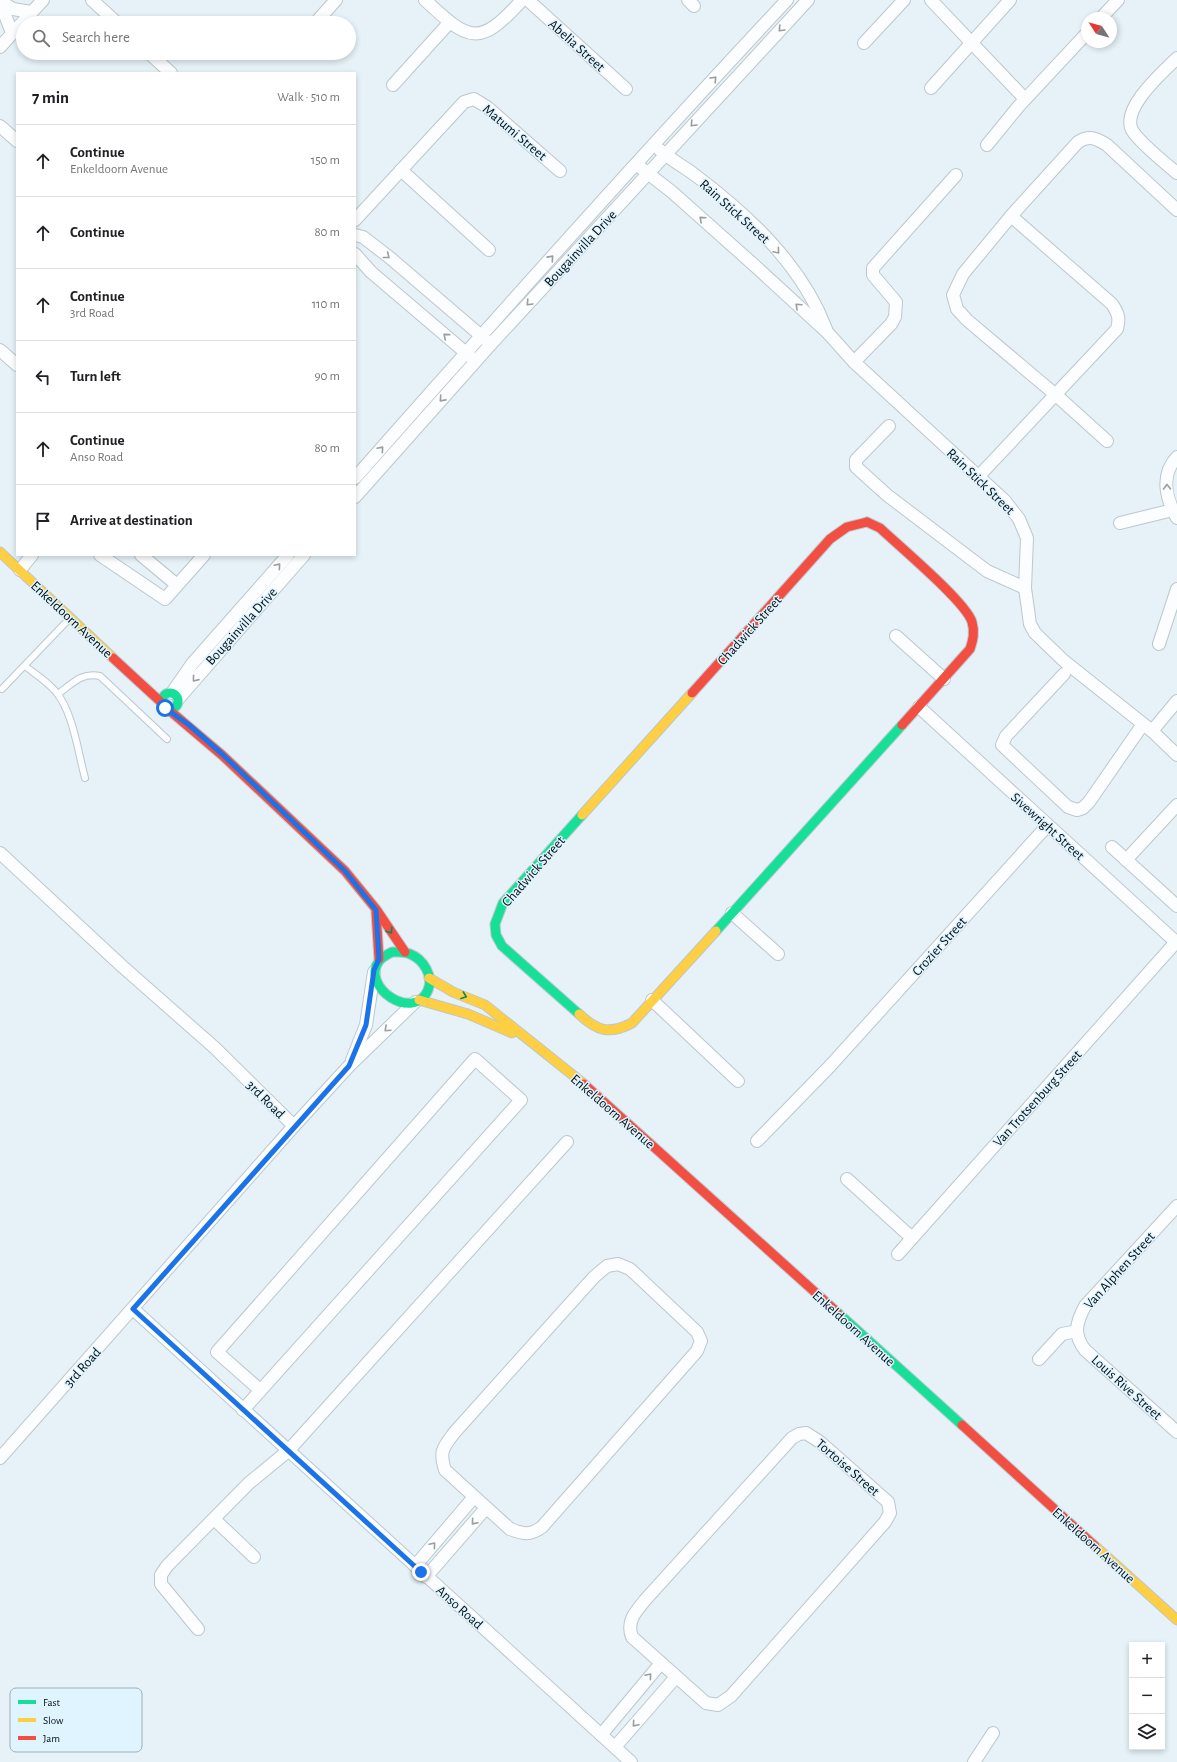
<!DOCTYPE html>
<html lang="en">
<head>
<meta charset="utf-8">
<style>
	:root { --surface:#fff; --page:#f2f2f2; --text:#202124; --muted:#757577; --line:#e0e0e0 }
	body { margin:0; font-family:"Alegreya Sans",sans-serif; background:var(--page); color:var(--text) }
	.controls { position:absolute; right:12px; bottom:12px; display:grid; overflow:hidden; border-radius:0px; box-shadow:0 2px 6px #0003 }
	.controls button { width:36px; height:36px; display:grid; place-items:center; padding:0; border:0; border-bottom:1px solid var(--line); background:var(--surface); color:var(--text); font:20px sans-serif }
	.compass { position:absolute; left:1081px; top:12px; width:36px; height:36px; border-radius:50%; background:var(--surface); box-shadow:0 2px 6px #0003; rotate:306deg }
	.stop { position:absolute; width:12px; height:12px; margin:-9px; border:3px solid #1a73e8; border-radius:50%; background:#fff }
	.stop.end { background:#1a73e8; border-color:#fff; box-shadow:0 1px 4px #0008 }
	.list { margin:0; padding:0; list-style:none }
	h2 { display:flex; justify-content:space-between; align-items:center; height:52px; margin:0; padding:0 16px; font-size:17px }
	h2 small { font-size:13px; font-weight:400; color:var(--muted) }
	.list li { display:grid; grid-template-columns:26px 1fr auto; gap:12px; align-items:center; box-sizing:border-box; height:72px; padding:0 16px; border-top:1px solid var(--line) }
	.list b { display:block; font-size:15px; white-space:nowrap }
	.list p { margin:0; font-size:13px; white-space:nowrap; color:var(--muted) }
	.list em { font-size:13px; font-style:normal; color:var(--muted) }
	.icon { flex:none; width:22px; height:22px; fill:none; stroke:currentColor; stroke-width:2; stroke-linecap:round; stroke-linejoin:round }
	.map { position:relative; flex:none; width:1177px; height:1762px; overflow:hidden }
	.search { position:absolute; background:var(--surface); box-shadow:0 2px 6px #0003; left:16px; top:16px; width:340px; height:44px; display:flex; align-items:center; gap:10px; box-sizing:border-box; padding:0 14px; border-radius:22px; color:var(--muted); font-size:15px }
	.panel { position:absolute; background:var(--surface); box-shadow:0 2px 6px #0003; left:16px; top:72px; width:340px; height:484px; border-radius:0px }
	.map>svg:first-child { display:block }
</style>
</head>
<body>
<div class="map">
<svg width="1177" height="1762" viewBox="0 0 1177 1762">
	<rect width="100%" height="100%" fill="#e6f2f8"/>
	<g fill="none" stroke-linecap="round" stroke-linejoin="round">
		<g stroke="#bdc7cd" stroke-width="8">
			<g id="lane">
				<path d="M25,666C35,674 48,682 56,692C73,712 78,752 85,778"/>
				<polyline points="2,689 70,618"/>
				<path d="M58,694C72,684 81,672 100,676L167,739"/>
			</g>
		</g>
		<g stroke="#bdc7cd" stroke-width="14">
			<g id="street">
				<polyline points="92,0 117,23"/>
				<path d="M425,0C469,41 479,48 522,0"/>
				<polyline points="528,0 626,89"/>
				<polyline points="688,0 694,6"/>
				<polyline points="931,0 1025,99"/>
				<polyline points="0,1 13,9 31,12"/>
				<polyline points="0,2 12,33"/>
				<polyline points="1101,18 1118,0"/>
				<polyline points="318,20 336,0"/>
				<polyline points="864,43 904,0"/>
				<polyline points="0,47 43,0"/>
				<polyline points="149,53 171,73"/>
				<path d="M1177,58C1163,72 1121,108 1132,130C1138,141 1166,164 1177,173"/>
				<polyline points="393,85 449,23"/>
				<polyline points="931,88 1010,0"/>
				<polyline points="0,126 17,141"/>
				<polyline points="987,145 1018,107 1087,33"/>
				<path d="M660,150C671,160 683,166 695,175C748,215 802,265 826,329"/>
				<polyline points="636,164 672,192 754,265 827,332 854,362 1005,501 1019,519 1027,538 1025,588 1030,624 1035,633 1064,661 1152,731 1177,755"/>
				<polyline points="401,170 489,250"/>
				<polyline points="355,220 464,102 474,99 487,107 560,171"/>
				<polyline points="355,235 363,237 389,257 486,340"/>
				<polyline points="355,254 371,272 472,358"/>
				<polyline points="0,350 17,365"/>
				<polyline points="854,362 891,324 895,317 896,302 873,275 873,268 956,175"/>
				<polyline points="889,426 856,460 856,467 887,495 987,571 1025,588"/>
				<path d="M1107,441L1056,395L967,320L957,309L953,295L963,274L1011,216L1078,142C1089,135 1096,138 1107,145L1177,210"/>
				<path d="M1177,457C1160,475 1166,499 1177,518"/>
				<path d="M978,477L1117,329C1120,318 1118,313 1112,304L1011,216"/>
				<path d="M355,478C497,317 640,157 787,0"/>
				<polyline points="355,497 491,344 808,0"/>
				<polyline points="1120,523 1173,510"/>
				<polyline points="100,555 165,599 204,555"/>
				<polyline points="141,555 177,585"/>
				<polyline points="20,570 32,555"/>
				<polyline points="896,636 944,679"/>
				<polyline points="1159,644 1177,589"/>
				<polyline points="1064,674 1006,736 1002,745 1068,807 1077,810 1083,808 1089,802 1143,724"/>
				<polyline points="172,693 192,664 288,555"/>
				<polyline points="179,698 304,555"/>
				<polyline points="919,707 1177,943"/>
				<polyline points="1152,731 1177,701"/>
				<polyline points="1112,847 1177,906"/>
				<polyline points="0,853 123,967 215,1048 294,1126"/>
				<polyline points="1126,860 1177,805"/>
				<polyline points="732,913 778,954"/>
				<polyline points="652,1000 738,1081"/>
				<polyline points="352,1060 366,1025 374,972"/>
				<polyline points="757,1141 830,1066 1047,826"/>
				<polyline points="847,1179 912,1238"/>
				<path d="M1177,1206L1085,1306C1076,1323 1073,1334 1085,1350L1177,1432"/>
				<polyline points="898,1254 1176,942"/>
				<path d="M618,1264L630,1269L697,1332L701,1341L697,1351L542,1527C529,1536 524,1534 510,1529L445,1470C439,1451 443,1448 454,1433L594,1277L607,1266Z"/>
				<polyline points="133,1309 631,1762"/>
				<polyline points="1039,1359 1062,1334 1077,1331"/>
				<polyline points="243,1410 521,1100 475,1059 217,1352 260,1390"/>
				<path d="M806,1433L820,1442L888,1502L890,1513L885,1522L731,1696L718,1705L706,1703L632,1637C626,1621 636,1611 646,1599L792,1438L799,1434Z"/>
				<polyline points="0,1458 294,1126 349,1066 415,1002"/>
				<polyline points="214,1519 254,1557"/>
				<polyline points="415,1566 474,1497"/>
				<polyline points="426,1577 486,1508"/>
				<polyline points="198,1629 161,1584 161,1575 167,1566 249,1483 288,1451 567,1142"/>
				<polyline points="601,1735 661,1663"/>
				<polyline points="615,1747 676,1677"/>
				<polyline points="974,1762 993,1733"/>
			</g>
		</g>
		<g stroke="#bdc7cd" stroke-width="11">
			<g id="fast">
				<circle cx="170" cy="701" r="8"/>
				<polyline points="716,931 902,725"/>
				<path d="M392,952C398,952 404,951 410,954C423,959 434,976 428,990C414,1023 360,987 379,961C382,957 388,954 392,952Z"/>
				<polyline points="579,1014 502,946 496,935 495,924 503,903 582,815"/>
				<polyline points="837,1312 962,1425"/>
			</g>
		</g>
		<g stroke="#bdc7cd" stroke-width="11">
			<g id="slow">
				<polyline points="0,552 113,658"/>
				<polyline points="582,815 692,693"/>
				<polyline points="429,978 453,992 485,1005 584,1084"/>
				<polyline points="419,1000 468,1014 512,1033"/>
				<path d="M579,1014C597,1031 609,1035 632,1023L716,931"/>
				<polyline points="1095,1546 1177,1620"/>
			</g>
		</g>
		<g stroke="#bdc7cd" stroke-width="11">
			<g id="jam">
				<path d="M867,522L880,528C899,546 966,602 972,622C975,632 973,640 970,649L902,725"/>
				<polyline points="113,658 163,704"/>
				<polyline points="692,693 830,539 847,527 867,522"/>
				<polyline points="169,710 222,755 345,871 376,909 405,952"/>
				<polyline points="376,912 379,959"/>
				<polyline points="584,1084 837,1312"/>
				<polyline points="962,1425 1095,1546"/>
			</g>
		</g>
		<use href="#lane" stroke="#fbfdfe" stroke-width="6"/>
		<use href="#street" stroke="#fbfdfe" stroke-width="12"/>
		<use href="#fast" stroke="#16e098" stroke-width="9"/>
		<use href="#slow" stroke="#ffcf43" stroke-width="9"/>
		<use href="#jam" stroke="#f24e42" stroke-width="9"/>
	</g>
	<defs><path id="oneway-chevron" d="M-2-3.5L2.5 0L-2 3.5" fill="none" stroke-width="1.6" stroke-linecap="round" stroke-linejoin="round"/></defs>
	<g stroke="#999ea0">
		<use href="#oneway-chevron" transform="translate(781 29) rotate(133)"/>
		<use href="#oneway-chevron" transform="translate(714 79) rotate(-47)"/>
		<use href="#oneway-chevron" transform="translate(693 124) rotate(133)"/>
		<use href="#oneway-chevron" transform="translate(702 219) rotate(-138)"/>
		<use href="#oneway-chevron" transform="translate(777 251) rotate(50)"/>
		<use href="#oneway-chevron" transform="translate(387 256) rotate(38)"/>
		<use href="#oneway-chevron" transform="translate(551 258) rotate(-48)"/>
		<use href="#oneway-chevron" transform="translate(529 303) rotate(133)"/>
		<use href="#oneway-chevron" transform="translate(798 306) rotate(-137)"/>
		<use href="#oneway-chevron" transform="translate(446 336) rotate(-139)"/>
		<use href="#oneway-chevron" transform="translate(442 399) rotate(132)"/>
		<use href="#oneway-chevron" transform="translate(381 449) rotate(-49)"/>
		<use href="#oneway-chevron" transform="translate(1167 487) rotate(-91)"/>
		<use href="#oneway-chevron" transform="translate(278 566) rotate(-49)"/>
		<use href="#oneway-chevron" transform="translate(195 679) rotate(129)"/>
		<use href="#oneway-chevron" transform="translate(387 1029) rotate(137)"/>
		<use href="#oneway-chevron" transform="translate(474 1522) rotate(131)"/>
		<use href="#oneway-chevron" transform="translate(433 1545) rotate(-50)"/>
		<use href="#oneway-chevron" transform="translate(649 1676) rotate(-50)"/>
		<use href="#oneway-chevron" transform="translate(635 1724) rotate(131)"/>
	</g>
	<g stroke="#0f825d">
		<use href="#oneway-chevron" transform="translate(390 931) rotate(56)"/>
		<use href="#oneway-chevron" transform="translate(464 996) rotate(20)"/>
	</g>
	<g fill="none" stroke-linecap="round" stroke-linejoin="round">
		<polyline stroke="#1a73e8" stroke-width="5" points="165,708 189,725 222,754 345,871 376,910 379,959 374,970 366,1025 349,1066 133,1309 421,1572"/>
	</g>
	<g text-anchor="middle" stroke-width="3" stroke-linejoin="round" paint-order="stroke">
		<g font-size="14" fill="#071014" stroke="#dff4ff">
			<text transform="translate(577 45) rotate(42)" y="5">Abelia Street</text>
			<text transform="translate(515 132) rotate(40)" y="5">Matumi Street</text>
			<text transform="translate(735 211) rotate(42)" y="5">Rain Stick Street</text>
			<text transform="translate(580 248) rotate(-47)" y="5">Bougainvilla Drive</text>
			<text transform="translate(981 481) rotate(44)" y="5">Rain Stick Street</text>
			<text transform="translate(72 619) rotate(43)" y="5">Enkeldoorn Avenue</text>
			<text transform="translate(241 626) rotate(-48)" y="5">Bougainvilla Drive</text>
			<text transform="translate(749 630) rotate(-48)" y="5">Chadwick Street</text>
			<text transform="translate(1048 826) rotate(42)" y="5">Sivewright Street</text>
			<text transform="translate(533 871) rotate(-49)" y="5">Chadwick Street</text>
			<text transform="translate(939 946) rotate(-48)" y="5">Crozier Street</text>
			<text transform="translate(1037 1098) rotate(-48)" y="5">Van Trotsenburg Street</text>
			<text transform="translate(266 1099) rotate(45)" y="5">3rd Road</text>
			<text transform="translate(613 1111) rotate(41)" y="5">Enkeldoorn Avenue</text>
			<text transform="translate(1119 1270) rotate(-48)" y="5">Van Alphen Street</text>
			<text transform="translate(854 1328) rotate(42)" y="5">Enkeldoorn Avenue</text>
			<text transform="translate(82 1367) rotate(-48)" y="5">3rd Road</text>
			<text transform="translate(1127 1387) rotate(42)" y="5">Louis Rive Street</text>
			<text transform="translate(848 1467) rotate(41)" y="5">Tortoise Street</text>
			<text transform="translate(1094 1545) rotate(42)" y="5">Enkeldoorn Avenue</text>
			<text transform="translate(460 1607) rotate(42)" y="5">Anso Road</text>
		</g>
	</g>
	<rect x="10" y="1688" width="132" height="64" rx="6" fill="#dff4ff" stroke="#9eb0b8" stroke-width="1"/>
	<rect x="18" y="1700" width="18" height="4" fill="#16e098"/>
	<rect x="18" y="1718" width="18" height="4" fill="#ffcf43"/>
	<rect x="18" y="1736" width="18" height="4" fill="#f24e42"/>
	<g font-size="11" fill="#071014">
		<text x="43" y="1706">Fast</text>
		<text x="43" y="1724">Slow</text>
		<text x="43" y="1742">Jam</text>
	</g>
</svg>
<div class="controls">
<button>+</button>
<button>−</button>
<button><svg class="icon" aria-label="layers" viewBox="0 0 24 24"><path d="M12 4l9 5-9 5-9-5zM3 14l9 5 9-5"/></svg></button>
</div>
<svg class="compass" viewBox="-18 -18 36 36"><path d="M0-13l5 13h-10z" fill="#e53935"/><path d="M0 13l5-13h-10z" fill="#757577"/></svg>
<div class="stop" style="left:165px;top:708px"></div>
<div class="stop end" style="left:421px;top:1572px"></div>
<div class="search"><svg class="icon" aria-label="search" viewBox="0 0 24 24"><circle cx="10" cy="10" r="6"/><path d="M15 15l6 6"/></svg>Search here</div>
<section class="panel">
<h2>7 min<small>Walk · 510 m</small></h2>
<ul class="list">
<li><svg class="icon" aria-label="ahead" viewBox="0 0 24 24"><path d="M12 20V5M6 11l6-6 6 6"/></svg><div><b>Continue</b><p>Enkeldoorn Avenue</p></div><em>150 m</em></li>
<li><svg class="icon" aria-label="ahead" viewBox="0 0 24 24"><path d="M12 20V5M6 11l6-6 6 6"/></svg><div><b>Continue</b></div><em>80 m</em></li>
<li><svg class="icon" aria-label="ahead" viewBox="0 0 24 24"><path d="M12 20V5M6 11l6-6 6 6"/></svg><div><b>Continue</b><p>3rd Road</p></div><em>110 m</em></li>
<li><svg class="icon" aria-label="left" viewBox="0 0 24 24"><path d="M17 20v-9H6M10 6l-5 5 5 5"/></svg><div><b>Turn left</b></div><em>90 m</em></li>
<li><svg class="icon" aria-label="ahead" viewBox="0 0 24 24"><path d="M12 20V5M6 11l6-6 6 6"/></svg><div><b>Continue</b><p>Anso Road</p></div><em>80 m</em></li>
<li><svg class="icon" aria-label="arrive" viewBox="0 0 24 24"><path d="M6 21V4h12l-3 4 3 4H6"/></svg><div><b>Arrive at destination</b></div></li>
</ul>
</section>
</div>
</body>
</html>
